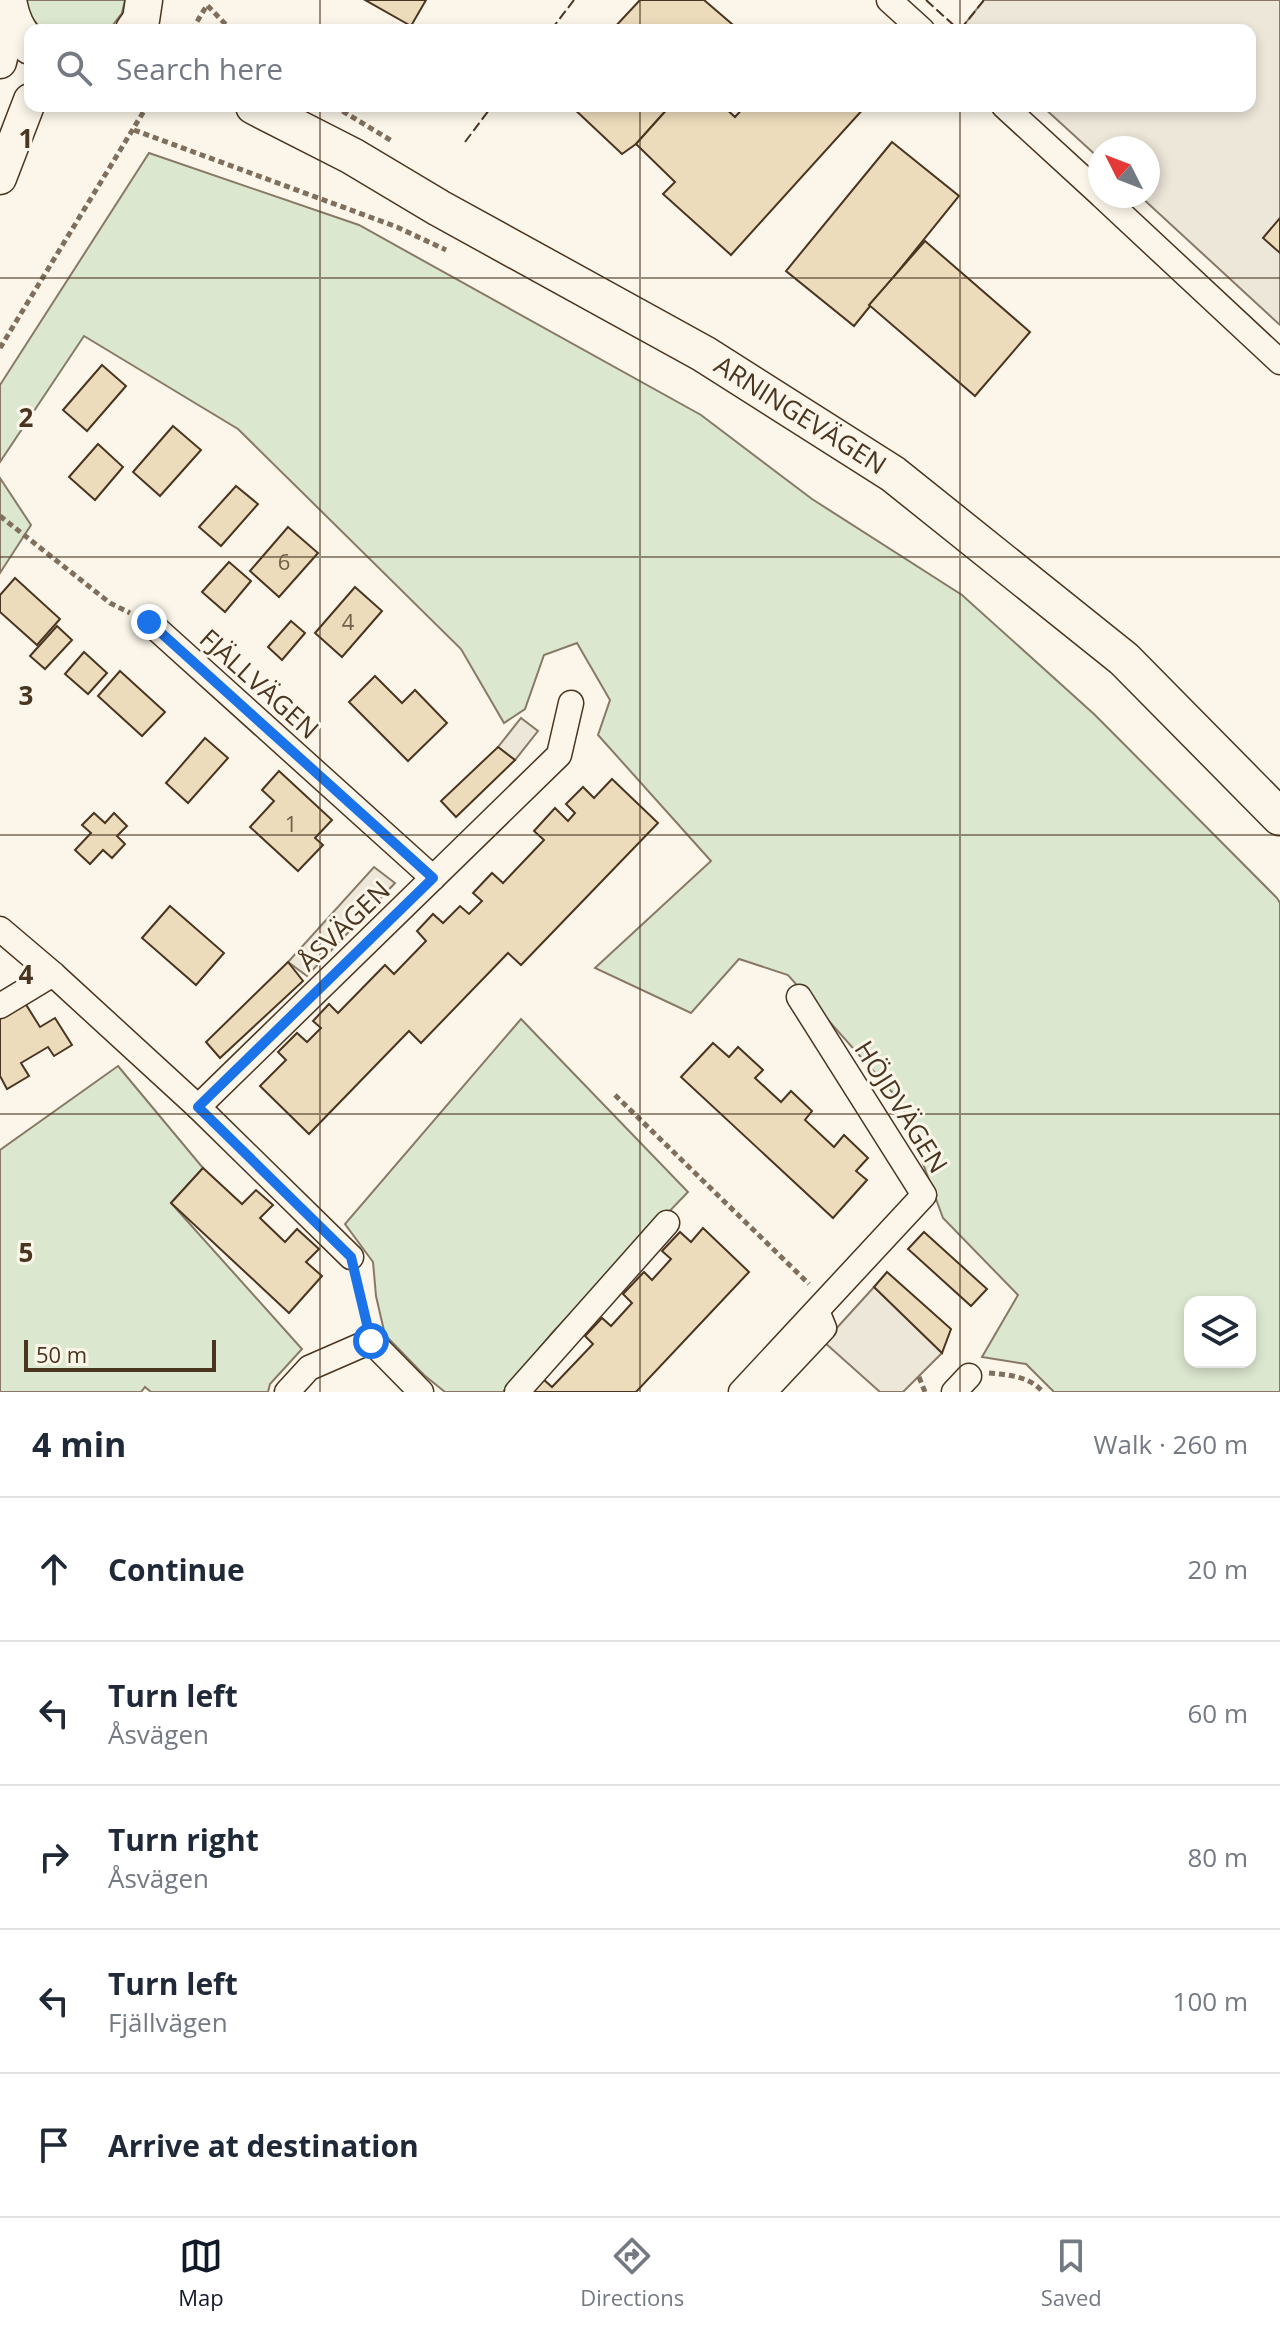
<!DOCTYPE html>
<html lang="en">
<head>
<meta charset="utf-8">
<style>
	:root { --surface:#fff; --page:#f2f2f3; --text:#1f2937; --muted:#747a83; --line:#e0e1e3; --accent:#111827 }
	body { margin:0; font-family:"Open Sans",sans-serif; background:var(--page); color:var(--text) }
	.controls { position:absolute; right:24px; bottom:24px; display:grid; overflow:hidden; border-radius:16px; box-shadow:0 4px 12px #0003 }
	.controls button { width:72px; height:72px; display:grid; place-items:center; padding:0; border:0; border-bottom:2px solid var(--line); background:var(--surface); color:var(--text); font:40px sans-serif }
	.compass { position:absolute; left:1088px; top:136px; width:72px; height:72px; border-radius:50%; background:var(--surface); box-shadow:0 4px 12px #0003; rotate:312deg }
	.scale { position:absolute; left:24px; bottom:20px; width:192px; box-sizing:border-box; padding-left:8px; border:4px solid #4a3520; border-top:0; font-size:22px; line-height:28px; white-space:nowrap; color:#4a3520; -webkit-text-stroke:6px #fbf6e9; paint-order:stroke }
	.stop { position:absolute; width:24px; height:24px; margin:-18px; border:6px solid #1a73e8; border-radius:50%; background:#fff }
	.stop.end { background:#1a73e8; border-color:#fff; box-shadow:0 2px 8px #0008 }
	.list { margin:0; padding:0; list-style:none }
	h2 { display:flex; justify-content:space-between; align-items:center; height:104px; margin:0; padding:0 32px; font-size:34px }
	h2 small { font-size:26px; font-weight:400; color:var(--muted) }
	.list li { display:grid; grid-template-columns:52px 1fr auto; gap:24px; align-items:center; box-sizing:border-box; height:144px; padding:0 32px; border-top:2px solid var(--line) }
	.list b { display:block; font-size:30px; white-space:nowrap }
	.list p { margin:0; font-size:26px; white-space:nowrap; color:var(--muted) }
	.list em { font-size:26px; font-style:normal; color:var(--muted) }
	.icon { flex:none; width:44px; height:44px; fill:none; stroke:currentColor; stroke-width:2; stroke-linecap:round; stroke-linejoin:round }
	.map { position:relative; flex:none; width:1280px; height:1392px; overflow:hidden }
	.search { position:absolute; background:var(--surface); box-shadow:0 4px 12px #0003; left:24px; right:24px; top:24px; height:88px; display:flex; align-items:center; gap:20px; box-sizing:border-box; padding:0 28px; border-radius:16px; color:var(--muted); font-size:30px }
	.sheet { height:824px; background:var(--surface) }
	nav { display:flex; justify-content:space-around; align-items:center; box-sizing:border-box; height:112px; border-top:2px solid var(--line); background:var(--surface); font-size:22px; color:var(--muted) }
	nav a { display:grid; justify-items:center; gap:4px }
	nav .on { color:var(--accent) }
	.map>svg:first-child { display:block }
</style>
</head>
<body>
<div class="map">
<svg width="1280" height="1392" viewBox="0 0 1280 1392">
	<rect width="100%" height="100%" fill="#fbf6e9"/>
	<g fill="#dce7d0" stroke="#887966" stroke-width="2" fill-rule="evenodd">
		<polygon points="25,0 125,0 122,13 109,30 42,30 29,15"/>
		<path d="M149,153L359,225L701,415L812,499L962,595L1095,715L1277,898L1280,903V1392H1054L1026,1364L982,1357L1018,1295L943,1218L900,1101L788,975L739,959L691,1013L595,968L711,861L598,735L610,700L577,643L544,655L525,709L504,723L461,649L238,429L84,336L0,462V385ZM1190,1302H1250V1362H1190Z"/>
		<polygon points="0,478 31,525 0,573"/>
		<polygon points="521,1019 688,1192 553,1332 503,1392 445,1392 424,1375 385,1335 376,1296 373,1262 345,1224"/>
		<polygon points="118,1066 203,1168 171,1203 302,1349 270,1384 268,1392 151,1392 145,1387 141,1392 0,1392 0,1150"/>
	</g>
	<g fill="#ede7d9" stroke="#887966" stroke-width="2">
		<polygon points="984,0 1280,0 1280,325 1140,196 1148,196 1148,148 1100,148 1100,159 1042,106 1250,106 1250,30 960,30"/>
		<polygon points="521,718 538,731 515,760 498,747"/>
		<polygon points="374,867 395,883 307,976 288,962"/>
		<polygon points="874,1287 942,1353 903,1392 880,1392 824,1342"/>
	</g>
	<g fill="#ecdcbc" stroke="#4a3520" stroke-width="2">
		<polygon points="365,0 426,0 411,26"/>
		<polygon points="640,0 704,0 739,30 612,30"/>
		<polygon points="571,106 670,106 636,144 622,154"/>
		<polygon points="670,106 723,106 735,117 745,106 866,106 731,255 663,194 675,182 636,144"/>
		<polygon points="892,142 959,196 854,326 786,271"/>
		<polygon points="1280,218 1280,253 1263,238"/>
		<polygon points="925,241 1030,332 975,396 869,305"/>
		<polygon points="102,365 126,386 87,431 63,410"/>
		<polygon points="173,426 201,450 160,496 133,472"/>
		<polygon points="98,444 123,467 95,500 69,477"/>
		<polygon points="236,486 258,504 221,546 199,527"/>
		<polygon points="288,527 318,553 279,597 250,571"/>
		<polygon points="229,562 251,581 225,612 202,592"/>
		<polygon points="15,578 60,619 37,645 0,612 0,595"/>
		<polygon points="355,587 382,611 342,657 315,633"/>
		<polygon points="291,621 305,633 282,660 268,647"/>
		<polygon points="57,626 72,640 45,669 30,656"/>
		<polygon points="84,652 107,673 88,694 65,674"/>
		<polygon points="120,671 165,712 142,736 98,696"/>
		<polygon points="375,676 402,703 415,690 447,723 408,761 349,702"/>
		<polygon points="205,738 228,758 188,803 166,783"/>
		<polygon points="498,747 515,760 456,817 441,801"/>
		<polygon points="279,771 332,820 315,838 323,845 298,871 250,827 274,801 262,790"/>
		<polygon points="612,779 658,823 521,965 508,953 421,1043 409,1031 309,1134 260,1086 286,1060 278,1052 297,1033 307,1042 321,1028 313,1021 329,1004 338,1013 385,965 394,974 426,941 417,931 433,914 443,923 460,906 469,914 482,901 473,893 492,873 503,883 544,840 534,831 555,808 568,821 575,813 566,804 583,787 594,798"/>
		<polygon points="94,813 105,823 114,813 127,826 117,836 125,844 112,858 103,850 90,864 75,850 91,833 82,825"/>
		<polygon points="170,906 224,953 196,985 142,938"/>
		<polygon points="288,962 303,981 220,1058 206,1042"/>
		<polygon points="25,1003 40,1027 55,1018 72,1045 54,1056 48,1047 21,1063 29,1076 7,1089 0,1076 0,1019"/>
		<polygon points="713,1043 729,1057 738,1047 763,1070 755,1078 781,1102 791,1091 812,1111 805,1120 834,1147 844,1135 868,1158 856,1171 867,1180 833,1218 681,1077"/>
		<polygon points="203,1168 242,1204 256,1190 273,1205 260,1218 285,1242 297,1229 319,1249 306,1262 322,1276 289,1313 171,1203"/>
		<polygon points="703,1228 749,1272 636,1392 531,1392 543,1379 552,1387 593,1344 585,1336 602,1318 611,1326 632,1303 623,1294 644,1272 652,1280 671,1259 662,1251 680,1232 691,1242"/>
		<polygon points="924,1232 987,1289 971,1306 908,1249"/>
		<polygon points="887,1272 951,1329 942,1353 874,1287"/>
	</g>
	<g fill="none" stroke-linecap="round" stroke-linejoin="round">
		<g stroke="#4a3520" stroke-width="27">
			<g id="street">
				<polyline points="889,0 922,30"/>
				<polyline points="1004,106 1100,194"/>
				<polyline points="1102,196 1280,362"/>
				<polyline points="149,622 433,878"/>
				<polyline points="0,929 53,974 198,1107 559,755 571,703"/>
				<polyline points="0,1006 53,974"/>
				<polyline points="198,1107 351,1257"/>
				<polyline points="287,1392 309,1368 371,1341 421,1392"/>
				<polyline points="517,1392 667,1223"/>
				<polyline points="741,1392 924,1195 799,997"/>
				<polyline points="764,1392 824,1328 817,1311"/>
				<polyline points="954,1392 969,1376"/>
			</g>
		</g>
		<g stroke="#4a3520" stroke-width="35">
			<g id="secondary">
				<polyline points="0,62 11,17"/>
				<polyline points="0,178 30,100"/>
			</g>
		</g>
		<g stroke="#4a3520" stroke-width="39">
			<g id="primary">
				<path d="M8,0C11,19 17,31 30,46"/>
				<polyline points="134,30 141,20 144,0"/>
				<path id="s1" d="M254,106L352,156L439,208L704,354L893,474L1124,659L1280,817"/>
			</g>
		</g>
		<g stroke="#7f6f5c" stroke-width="5" stroke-dasharray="6 4" stroke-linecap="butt">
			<polyline points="192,30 207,5 231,30"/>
			<polyline points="334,106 392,141"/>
			<polyline points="134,130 397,227 446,250"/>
			<polyline points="0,348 147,106"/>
			<polyline points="0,516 110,603 130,613"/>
			<polyline points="615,1095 809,1284"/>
			<polyline points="356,1280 366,1321"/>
			<path d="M989,1373C1009,1375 1029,1376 1043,1392"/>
			<polyline points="919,1377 925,1392"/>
		</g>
		<use href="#street" stroke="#fbf6e9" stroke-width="24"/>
		<use href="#secondary" stroke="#fbf6e9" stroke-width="32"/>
		<use href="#primary" stroke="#fbf6e9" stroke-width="36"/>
		<g stroke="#4a3520" stroke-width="2" stroke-dasharray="10 4" stroke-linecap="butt">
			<polyline points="926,0 959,30"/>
			<polyline points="551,30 574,0"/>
			<polyline points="960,30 984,0"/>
			<polyline points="465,142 492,106"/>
		</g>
	</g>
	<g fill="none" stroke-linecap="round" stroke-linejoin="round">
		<polyline stroke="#1a73e8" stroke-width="10" points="149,622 433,878 198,1107 351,1257 371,1341"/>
	</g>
	<path fill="none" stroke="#4a3520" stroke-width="2" stroke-opacity="0.55" d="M320,0V30M640,0V30M960,0V30M320,106V1392M640,106V1392M960,106V1392M0,278H1280M0,557H1280M0,835H1280M0,1114H1280"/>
	<g text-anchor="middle" stroke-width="6" stroke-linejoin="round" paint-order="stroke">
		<g font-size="22" fill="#725f47">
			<text x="284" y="570">6</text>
			<text x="348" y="630">4</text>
			<text x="291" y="832">1</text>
		</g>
		<g font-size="26" fill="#4a3520" stroke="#fbf6e9">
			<text dy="9" stroke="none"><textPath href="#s1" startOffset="628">ARNINGEVÄGEN</textPath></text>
			<text transform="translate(259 684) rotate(42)" y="9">FJÄLLVÄGEN</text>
			<text transform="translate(344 926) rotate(-44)" y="9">ÅSVÄGEN</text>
			<text transform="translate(901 1107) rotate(58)" y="9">HÖJDVÄGEN</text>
		</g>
	</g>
	<g font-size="26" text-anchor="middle" font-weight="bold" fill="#4a3520" stroke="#fbf6e9" stroke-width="6" stroke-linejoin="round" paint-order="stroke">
		<text x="26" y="148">1</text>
		<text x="26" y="427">2</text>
		<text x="26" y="705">3</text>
		<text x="26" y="984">4</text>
		<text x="26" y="1262">5</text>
	</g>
</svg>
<div class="controls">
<button><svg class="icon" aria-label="layers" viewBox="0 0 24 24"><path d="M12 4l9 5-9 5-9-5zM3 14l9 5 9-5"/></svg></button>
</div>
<svg class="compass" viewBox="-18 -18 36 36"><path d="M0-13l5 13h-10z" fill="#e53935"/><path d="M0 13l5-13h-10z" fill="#747a83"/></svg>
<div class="scale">50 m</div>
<div class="stop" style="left:371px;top:1341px"></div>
<div class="stop end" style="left:149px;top:622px"></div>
<div class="search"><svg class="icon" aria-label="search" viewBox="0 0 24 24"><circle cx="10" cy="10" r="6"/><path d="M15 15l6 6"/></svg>Search here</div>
</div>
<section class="sheet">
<h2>4 min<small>Walk · 260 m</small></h2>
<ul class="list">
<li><svg class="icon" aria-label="ahead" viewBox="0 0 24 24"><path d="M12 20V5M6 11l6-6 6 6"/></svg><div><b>Continue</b></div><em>20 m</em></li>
<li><svg class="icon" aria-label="left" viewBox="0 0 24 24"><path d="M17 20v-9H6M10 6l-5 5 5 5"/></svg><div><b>Turn left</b><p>Åsvägen</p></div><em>60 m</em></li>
<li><svg class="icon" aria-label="right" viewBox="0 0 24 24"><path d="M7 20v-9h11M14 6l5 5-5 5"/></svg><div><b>Turn right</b><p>Åsvägen</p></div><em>80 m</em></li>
<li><svg class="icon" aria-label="left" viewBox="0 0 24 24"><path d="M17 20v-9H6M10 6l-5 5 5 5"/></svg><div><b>Turn left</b><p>Fjällvägen</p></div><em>100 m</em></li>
<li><svg class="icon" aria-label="arrive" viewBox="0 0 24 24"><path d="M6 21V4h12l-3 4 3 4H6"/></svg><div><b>Arrive at destination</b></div></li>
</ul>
</section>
<nav>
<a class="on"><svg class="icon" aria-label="map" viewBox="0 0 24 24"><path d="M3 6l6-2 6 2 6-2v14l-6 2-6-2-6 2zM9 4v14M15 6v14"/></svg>Map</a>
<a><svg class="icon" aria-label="directions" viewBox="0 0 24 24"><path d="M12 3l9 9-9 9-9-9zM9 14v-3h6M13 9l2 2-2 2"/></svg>Directions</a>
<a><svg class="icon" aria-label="saved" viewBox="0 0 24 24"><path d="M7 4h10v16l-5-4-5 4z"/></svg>Saved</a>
</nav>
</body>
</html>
